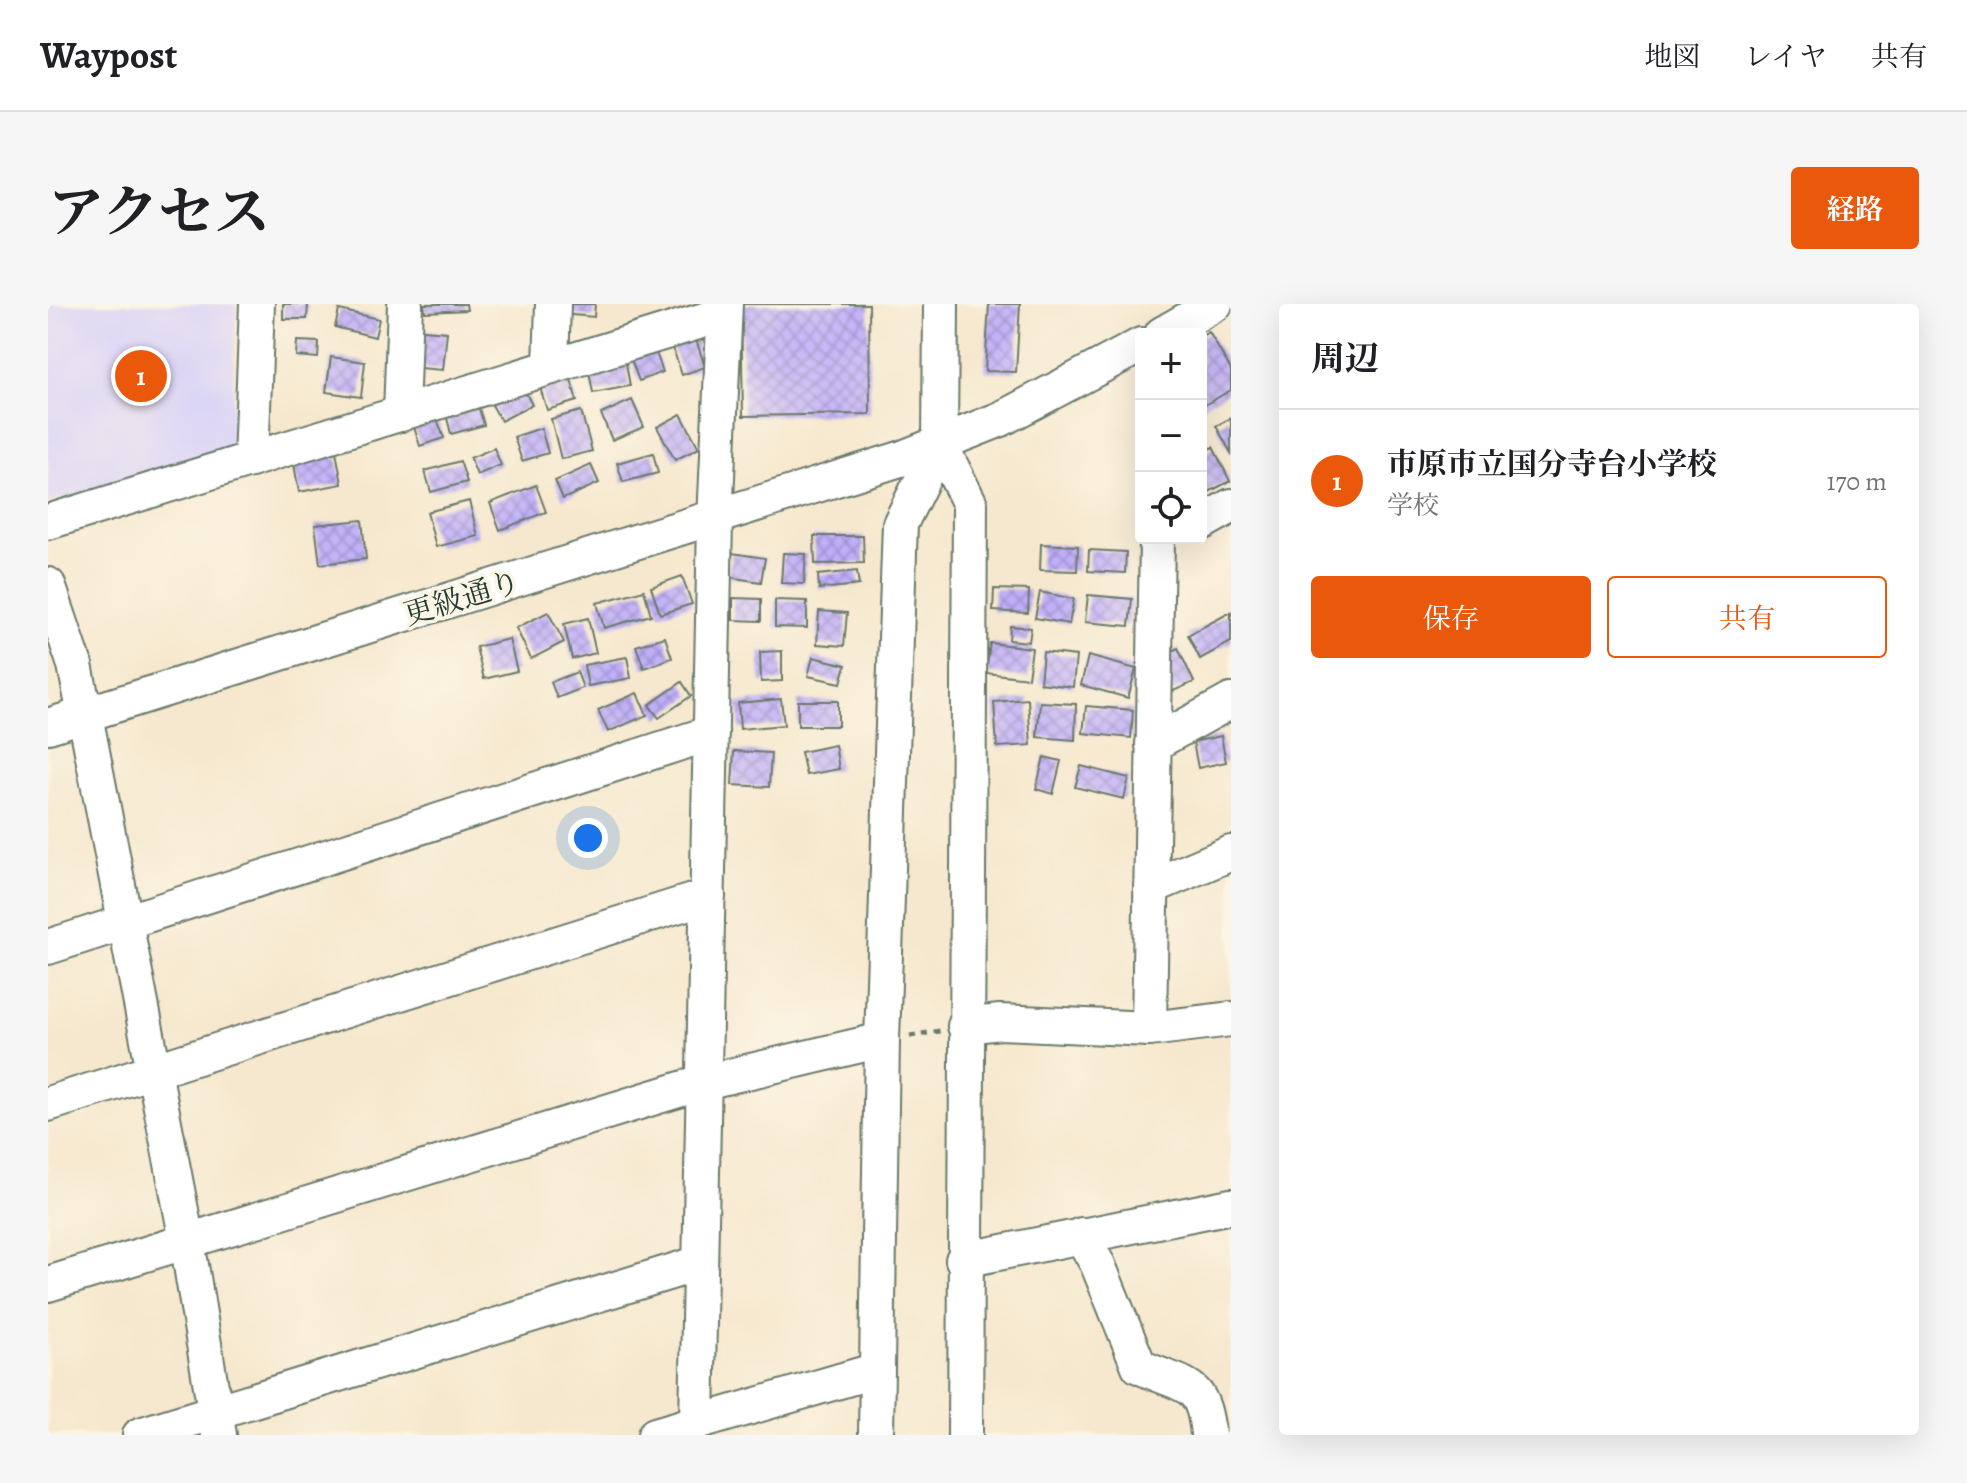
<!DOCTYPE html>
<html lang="ja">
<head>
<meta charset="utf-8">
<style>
	:root { --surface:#fff; --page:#f6f6f6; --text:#202124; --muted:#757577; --line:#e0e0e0; --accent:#ea580c }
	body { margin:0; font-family:Alegreya,"Noto Serif JP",serif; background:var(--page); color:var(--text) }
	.controls { position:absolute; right:24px; top:24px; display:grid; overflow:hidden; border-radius:8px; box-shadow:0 8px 32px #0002 }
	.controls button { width:72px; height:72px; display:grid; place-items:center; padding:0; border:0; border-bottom:2px solid var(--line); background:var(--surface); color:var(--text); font:40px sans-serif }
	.you { position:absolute; left:540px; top:534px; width:28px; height:28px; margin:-20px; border:6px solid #fff; border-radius:50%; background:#1a73e8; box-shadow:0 0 0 12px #1a73e833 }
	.badge { display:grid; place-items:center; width:52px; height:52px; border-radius:50%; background:var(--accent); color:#fff; font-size:26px; font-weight:700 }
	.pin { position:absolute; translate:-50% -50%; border:4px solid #fff; box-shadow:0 2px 8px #0006 }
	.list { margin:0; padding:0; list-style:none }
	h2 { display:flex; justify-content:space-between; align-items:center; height:104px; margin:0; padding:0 32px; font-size:34px }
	h2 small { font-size:26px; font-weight:400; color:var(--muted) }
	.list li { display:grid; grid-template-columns:52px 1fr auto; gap:24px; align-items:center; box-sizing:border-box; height:144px; padding:0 32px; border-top:2px solid var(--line) }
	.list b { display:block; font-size:30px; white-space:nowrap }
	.list p { margin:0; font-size:26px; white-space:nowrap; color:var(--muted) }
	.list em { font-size:26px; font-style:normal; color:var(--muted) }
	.actions { display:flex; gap:16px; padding:24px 32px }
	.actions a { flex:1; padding:18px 0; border:2px solid var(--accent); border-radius:8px; text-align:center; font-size:28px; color:var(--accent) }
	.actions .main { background:var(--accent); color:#fff }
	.icon { flex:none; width:44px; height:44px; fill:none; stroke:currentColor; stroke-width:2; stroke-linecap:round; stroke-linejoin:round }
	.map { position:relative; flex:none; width:1183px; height:1131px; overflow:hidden; border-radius:8px }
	header { display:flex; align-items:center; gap:48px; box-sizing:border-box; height:112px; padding:0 40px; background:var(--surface); border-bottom:2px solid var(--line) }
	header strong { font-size:38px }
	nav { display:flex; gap:44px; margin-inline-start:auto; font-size:28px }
	.intro { display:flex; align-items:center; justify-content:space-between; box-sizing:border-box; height:192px; padding:0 48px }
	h1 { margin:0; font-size:56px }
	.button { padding:20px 36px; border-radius:8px; background:var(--accent); color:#fff; font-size:28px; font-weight:700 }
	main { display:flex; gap:48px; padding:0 48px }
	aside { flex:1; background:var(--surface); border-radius:8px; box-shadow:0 8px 32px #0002 }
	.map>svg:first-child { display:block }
</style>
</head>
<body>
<header>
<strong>Waypost</strong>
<nav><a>地図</a><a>レイヤ</a><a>共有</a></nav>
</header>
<div class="intro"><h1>アクセス</h1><a class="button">経路</a></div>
<main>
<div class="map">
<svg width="1183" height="1131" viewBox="0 0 1183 1131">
	<defs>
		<pattern id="building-cross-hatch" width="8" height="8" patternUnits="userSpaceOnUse" patternTransform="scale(2)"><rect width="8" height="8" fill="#c0affa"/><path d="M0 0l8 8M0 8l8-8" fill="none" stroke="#9b90cb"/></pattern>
	</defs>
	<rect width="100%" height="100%" fill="#fcf5e5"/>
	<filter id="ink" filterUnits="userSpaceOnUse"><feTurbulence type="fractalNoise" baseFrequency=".0125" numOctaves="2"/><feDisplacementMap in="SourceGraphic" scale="16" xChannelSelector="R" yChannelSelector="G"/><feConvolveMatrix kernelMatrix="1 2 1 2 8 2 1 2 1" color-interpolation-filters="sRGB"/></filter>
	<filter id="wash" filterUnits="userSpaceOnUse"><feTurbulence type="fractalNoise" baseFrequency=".006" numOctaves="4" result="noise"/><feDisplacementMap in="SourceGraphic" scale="32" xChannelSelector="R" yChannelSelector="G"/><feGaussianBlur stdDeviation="1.8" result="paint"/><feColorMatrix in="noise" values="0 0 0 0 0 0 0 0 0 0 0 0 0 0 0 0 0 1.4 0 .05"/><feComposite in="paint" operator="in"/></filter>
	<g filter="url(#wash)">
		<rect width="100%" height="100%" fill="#f6e8ce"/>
		<polygon fill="#dcd6f6" points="0,0 188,0 183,143 0,199"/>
		<g id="blocks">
			<g fill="url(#building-cross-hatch)">
				<polygon points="235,0 260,0 259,15 235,15"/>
				<polygon points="376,0 418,0 419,6 377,8"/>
				<polygon points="514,0 547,0 546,13 513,10"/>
				<polygon points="693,0 821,0 822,110 695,112"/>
				<polygon points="941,0 972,0 968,68 937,67"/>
				<polygon points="291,6 331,15 327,33 287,23"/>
				<polygon points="644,23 657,63 634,71 620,30"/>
				<polygon points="363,25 399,28 395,66 359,63"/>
				<polygon points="1161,28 1183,66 1183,86 1153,103 1153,32"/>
				<polygon points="249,37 271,38 270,54 248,52"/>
				<polygon points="607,46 615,68 591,77 583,55"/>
				<polygon points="576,49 582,82 545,89 539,56"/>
				<polygon points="283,53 317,58 313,93 278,88"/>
				<polygon points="521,68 529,97 499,106 490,77"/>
				<polygon points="471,75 484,101 453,117 439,92"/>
				<polygon points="584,96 596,123 564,136 553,110"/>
				<polygon points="430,101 436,121 403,130 398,110"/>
				<polygon points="533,107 544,147 513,155 503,115"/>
				<polygon points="387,110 396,134 372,142 364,117"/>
				<polygon points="633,110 651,144 627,156 609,123"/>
				<polygon points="1183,114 1183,149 1168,122"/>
				<polygon points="493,124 500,149 474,157 466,133"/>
				<polygon points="287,142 294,180 251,188 244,149"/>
				<polygon points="1165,143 1182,177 1153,192 1153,150"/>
				<polygon points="446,144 453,161 429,171 422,154"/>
				<polygon points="605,149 610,169 575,178 569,159"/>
				<polygon points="412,157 419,178 383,188 377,167"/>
				<polygon points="543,161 551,179 515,195 507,177"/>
				<polygon points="488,181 498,208 452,226 442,199"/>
				<polygon points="421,197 430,232 388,243 379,208"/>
				<polygon points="314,216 318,255 272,260 267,221"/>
				<polygon points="766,232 815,232 816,259 767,260"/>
				<polygon points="993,240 1030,242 1029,267 992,266"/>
				<polygon points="1041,246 1078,248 1077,269 1040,267"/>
				<polygon points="684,249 717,254 713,278 680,273"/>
				<polygon points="735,249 758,250 756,280 733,279"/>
				<polygon points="809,267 811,281 771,285 770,271"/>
				<polygon points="634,272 644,300 612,310 603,283"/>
				<polygon points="946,285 981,286 980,309 945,307"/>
				<polygon points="596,286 603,311 556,324 549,299"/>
				<polygon points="992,288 1026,295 1021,320 987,314"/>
				<polygon points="1040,291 1084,295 1081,322 1037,318"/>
				<polygon points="685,294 713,295 713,317 685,316"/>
				<polygon points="727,296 759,297 759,324 727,323"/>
				<polygon points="771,307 799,309 796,342 769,340"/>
				<polygon points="500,308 516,338 483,355 468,324"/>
				<polygon points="1183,308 1183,338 1152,355 1140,331"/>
				<polygon points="540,314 548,349 524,355 516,320"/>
				<polygon points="962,322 983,324 981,338 961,336"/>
				<polygon points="617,333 624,354 596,364 588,342"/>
				<polygon points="461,335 469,367 436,375 428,343"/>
				<polygon points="942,339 984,344 980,374 938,369"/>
				<polygon points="1130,344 1146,378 1123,388 1107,355"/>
				<polygon points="734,347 734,377 713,378 712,348"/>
				<polygon points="995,348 1028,352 1025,383 992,379"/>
				<polygon points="1040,352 1088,365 1080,394 1033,381"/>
				<polygon points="579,353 583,374 540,382 536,361"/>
				<polygon points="765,353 798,361 793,379 760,372"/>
				<polygon points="529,368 535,384 509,394 503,378"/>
				<polygon points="634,378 643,392 611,414 601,401"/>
				<polygon points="589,389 599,411 560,428 550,406"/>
				<polygon points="733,395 736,421 692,425 690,399"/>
				<polygon points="980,395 983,441 949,443 946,398"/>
				<rect x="750" y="397" width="40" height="25"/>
				<polygon points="992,398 1028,400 1027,436 989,433"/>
				<polygon points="1038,402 1085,406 1083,434 1035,429"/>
				<polygon points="1173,432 1178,458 1150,464 1145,438"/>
				<polygon points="787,441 791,465 758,471 753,448"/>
				<polygon points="686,447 723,449 721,483 684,481"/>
				<polygon points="996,453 1013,457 1005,490 988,485"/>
				<polygon points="1033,462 1081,474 1076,495 1027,483"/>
			</g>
		</g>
	</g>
	<g filter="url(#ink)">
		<use href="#blocks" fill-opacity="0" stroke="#6a796a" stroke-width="2"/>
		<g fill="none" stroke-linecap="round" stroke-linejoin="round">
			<g stroke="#6a796a" stroke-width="38">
				<g id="minor">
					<polyline points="1114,30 1167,0"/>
					<polyline points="503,63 505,0"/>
					<polyline points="353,110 357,0"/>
					<polyline points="892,140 922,200 917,1131"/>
					<polyline points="203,156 209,0"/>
					<polyline points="0,218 676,10"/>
					<polyline points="1153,219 1183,202"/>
					<polyline points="0,281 27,361 37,411 139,937 171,1131"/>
					<polyline points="0,422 852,155 953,115 1093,41"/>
					<polyline points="1105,440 1183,397"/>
					<polyline points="1103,583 1183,549"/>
					<polyline points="0,643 663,429"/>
					<polyline points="917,722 952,718 1101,725 1183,715"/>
					<polyline points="1101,725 1109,234"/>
					<polyline points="0,800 660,592"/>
					<path d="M1033,931L1050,961L1091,1062C1136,1084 1155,1074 1160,1131"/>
					<polyline points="915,956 1183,902"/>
					<polyline points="0,980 656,778 834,736"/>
					<polyline points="649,1118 667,216 677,0"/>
					<polyline points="92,1131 652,959"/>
					<polyline points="607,1131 829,1066"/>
					<polyline points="828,1131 834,736 852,220 892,140 893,0"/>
				</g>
			</g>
			<polyline stroke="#6a796a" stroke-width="5" stroke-dasharray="6 6" stroke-linecap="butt" points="862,732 892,727"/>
			<use href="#minor" stroke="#fff" stroke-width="34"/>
		</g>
	</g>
	<g text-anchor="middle" stroke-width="7" stroke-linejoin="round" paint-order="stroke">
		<g font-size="30" fill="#1f3d34" stroke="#fcf5e5">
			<text transform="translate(414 294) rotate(-17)" y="10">更級通り</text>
		</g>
	</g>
</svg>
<div class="controls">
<button>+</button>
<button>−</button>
<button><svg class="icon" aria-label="locate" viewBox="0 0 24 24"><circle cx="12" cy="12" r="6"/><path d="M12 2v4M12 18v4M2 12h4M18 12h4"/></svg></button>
</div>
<div class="you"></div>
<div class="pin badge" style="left:93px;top:72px">1</div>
</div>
<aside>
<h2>周辺<small></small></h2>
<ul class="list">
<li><span class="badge">1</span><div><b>市原市立国分寺台小学校</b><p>学校</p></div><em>170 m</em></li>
</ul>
<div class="actions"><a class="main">保存</a><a>共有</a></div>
</aside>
</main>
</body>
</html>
